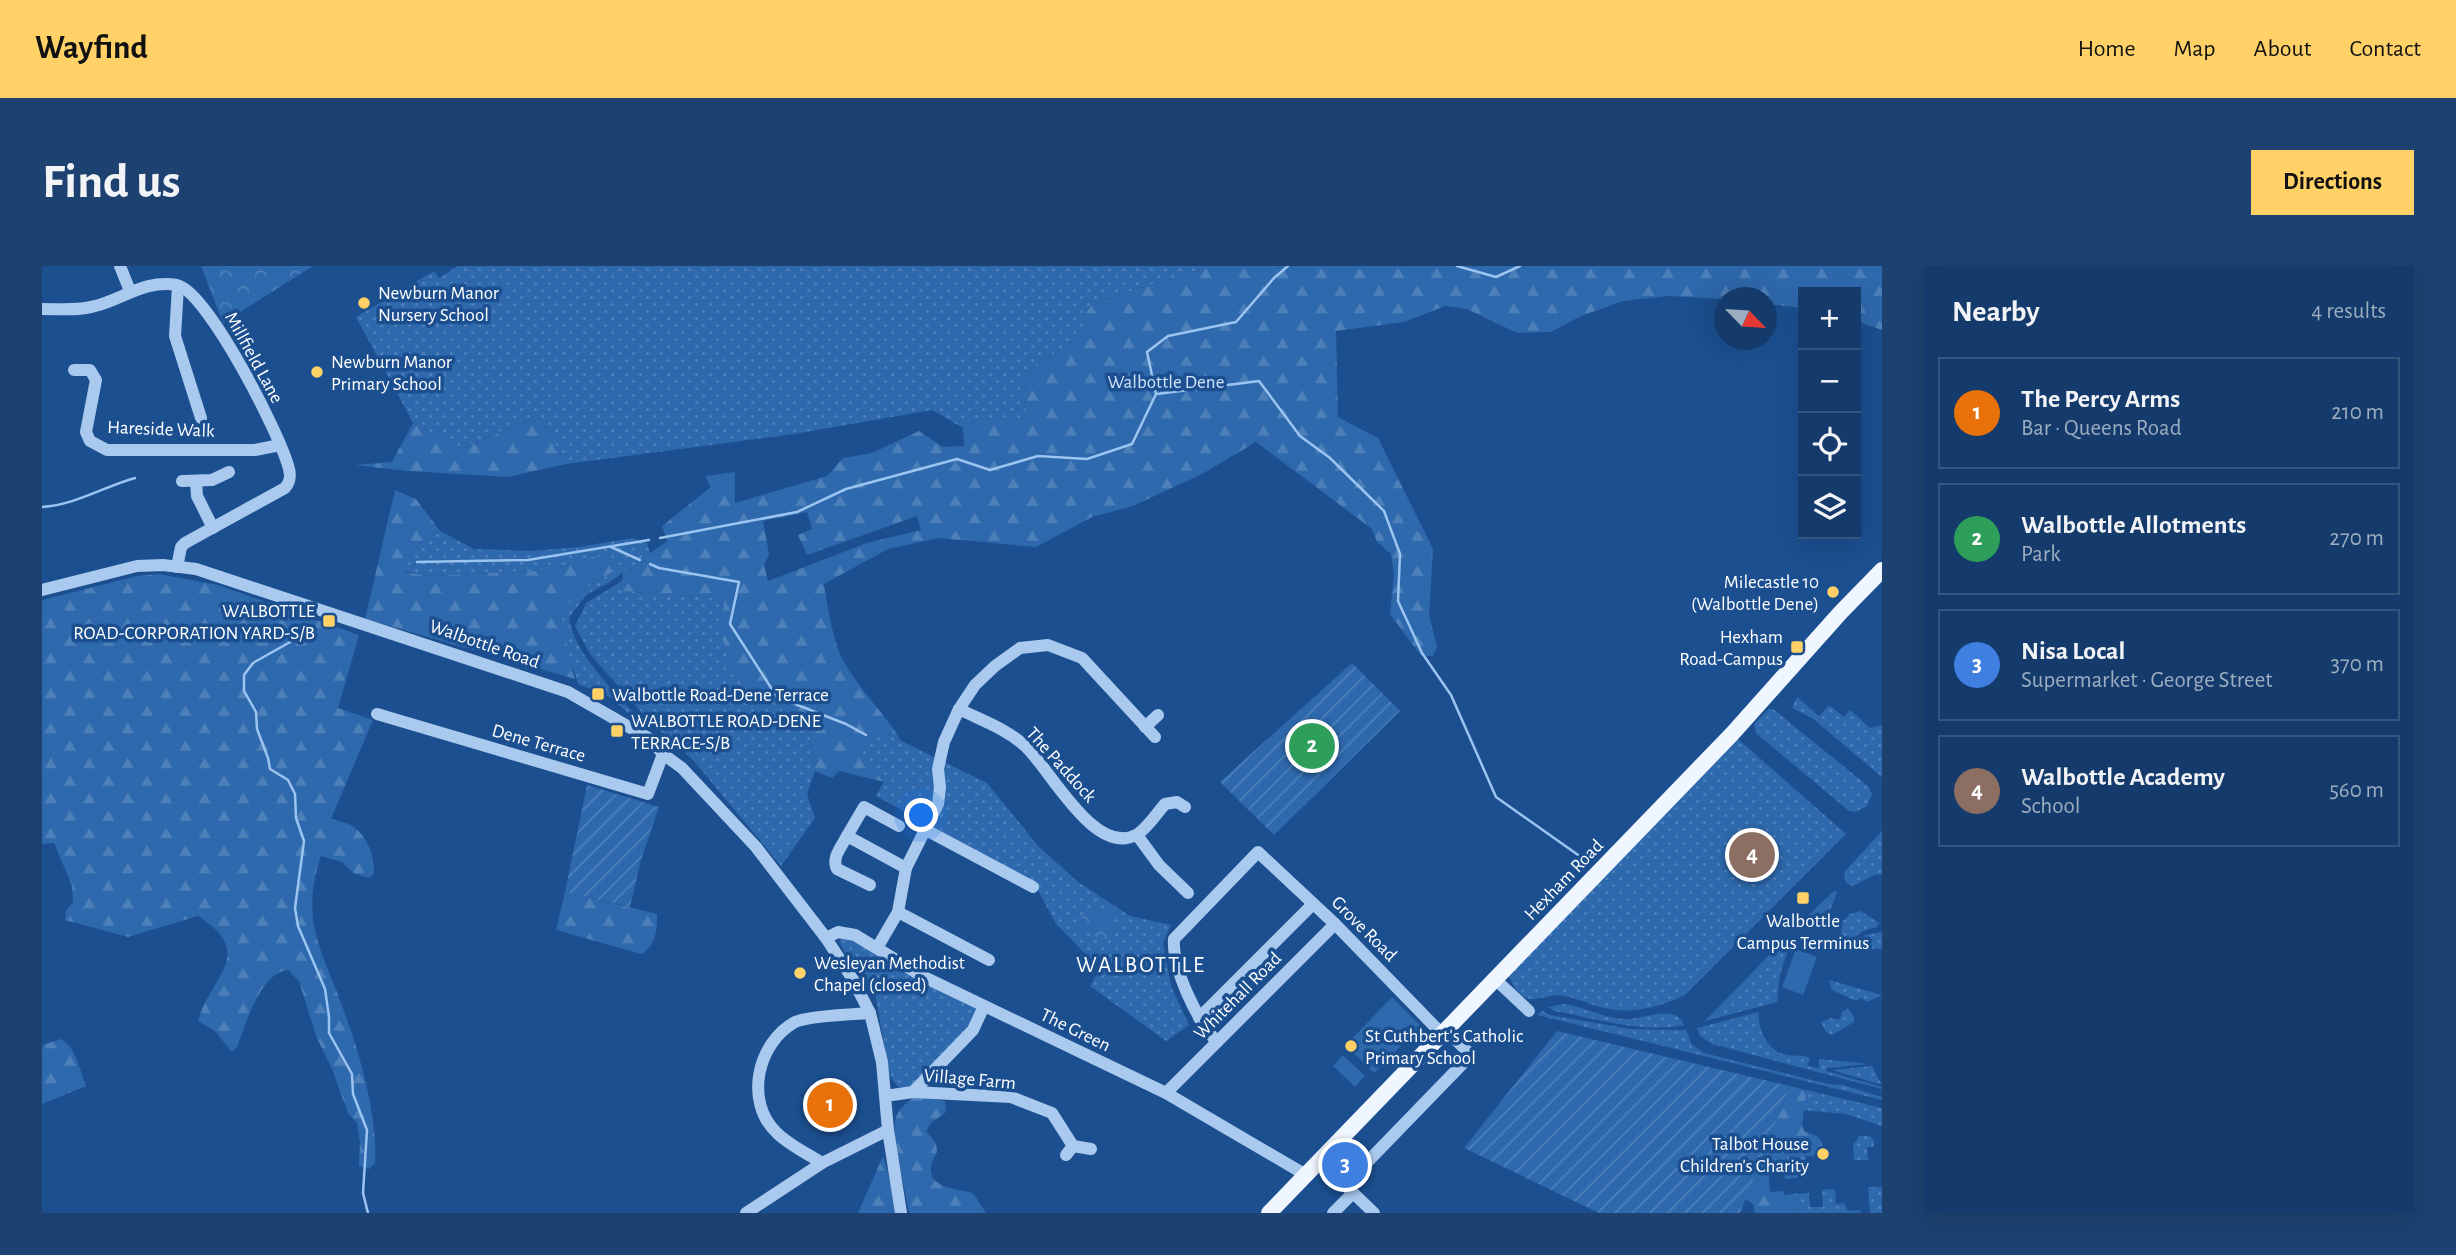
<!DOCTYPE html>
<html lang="en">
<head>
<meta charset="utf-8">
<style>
	:root { --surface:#143b6b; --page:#1d4271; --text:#f1f3f6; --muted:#9dadc1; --line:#33557e; --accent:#ffd166 }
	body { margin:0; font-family:"Alegreya Sans",sans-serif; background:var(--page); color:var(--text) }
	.controls { position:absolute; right:21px; top:21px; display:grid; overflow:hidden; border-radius:0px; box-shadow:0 7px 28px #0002 }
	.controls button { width:63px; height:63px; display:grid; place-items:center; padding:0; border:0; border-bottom:2px solid var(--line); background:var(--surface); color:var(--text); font:35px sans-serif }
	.compass { position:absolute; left:1672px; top:21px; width:63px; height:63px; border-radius:50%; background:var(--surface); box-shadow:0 7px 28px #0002; rotate:115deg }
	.you { position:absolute; left:880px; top:550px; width:24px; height:24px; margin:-18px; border:5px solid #fff; border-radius:50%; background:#1a73e8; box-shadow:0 0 0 10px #1a73e833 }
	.badge { display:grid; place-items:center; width:46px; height:46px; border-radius:50%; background:var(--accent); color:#fff; font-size:23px; font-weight:700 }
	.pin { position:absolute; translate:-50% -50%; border:4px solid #fff; box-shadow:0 2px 7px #0006 }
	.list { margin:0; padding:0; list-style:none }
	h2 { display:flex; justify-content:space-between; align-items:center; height:91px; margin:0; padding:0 28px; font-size:30px }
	h2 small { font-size:23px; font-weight:400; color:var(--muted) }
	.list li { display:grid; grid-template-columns:46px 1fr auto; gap:21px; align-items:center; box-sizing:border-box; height:112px; margin:0 14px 14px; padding:0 14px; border:2px solid var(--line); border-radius:0px }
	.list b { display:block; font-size:26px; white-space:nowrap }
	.list p { margin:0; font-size:23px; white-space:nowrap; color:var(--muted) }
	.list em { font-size:23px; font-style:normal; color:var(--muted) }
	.icon { flex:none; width:38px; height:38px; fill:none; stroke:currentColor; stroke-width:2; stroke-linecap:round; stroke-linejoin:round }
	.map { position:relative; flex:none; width:1840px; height:947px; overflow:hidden; border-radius:0px }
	header { display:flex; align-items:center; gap:42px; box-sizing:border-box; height:98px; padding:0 35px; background:var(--accent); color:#111 }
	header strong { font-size:33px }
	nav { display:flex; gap:38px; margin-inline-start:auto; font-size:24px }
	.intro { display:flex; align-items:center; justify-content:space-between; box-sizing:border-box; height:168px; padding:0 42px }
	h1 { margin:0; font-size:49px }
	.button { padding:18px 32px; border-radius:0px; background:var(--accent); color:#111; font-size:24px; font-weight:700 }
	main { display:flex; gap:42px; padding:0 42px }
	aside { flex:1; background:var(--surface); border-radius:0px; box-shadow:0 7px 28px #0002 }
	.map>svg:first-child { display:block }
</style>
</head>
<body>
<header>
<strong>Wayfind</strong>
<nav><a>Home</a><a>Map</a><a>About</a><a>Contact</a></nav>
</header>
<div class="intro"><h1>Find us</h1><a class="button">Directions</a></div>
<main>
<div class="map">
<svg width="1840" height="947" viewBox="0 0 1840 947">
	<defs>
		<pattern id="grass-dots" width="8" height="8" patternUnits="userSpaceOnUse" patternTransform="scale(1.75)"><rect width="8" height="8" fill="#2e69ad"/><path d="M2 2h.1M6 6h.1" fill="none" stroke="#4d80b9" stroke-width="1.8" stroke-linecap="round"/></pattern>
		<pattern id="forest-firs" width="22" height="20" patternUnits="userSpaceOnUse" patternTransform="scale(1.75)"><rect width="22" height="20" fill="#2e69ad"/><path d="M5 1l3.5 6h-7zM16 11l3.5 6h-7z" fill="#4d80b9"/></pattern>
		<pattern id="park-crowns" width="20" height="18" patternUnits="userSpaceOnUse" patternTransform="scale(1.75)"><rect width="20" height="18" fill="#2e69ad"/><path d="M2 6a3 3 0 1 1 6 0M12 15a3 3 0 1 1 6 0" fill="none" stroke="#4d80b9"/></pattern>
		<pattern id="garden-furrows" width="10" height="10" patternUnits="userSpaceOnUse" patternTransform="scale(1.75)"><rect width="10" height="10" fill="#2e69ad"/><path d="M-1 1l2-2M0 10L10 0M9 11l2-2" fill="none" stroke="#4d80b9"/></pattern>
	</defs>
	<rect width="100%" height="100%" fill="#1b4f8f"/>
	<g fill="url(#grass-dots)">
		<polygon points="416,0 1163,0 1159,4 1052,36 1043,48 1039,70 982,107 984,148 977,153 940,152 925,157 921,162 890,144 752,168 524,198 496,149 420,183 371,157 314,51 392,5 397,12"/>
		<path d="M398,265L432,283L489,285L537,281L591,272L605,277L608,288L568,316L544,329L527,352C534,391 571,422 595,451L593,453L568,431L536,418L525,382L518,348L540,324L571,306L550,291L510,304L384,310L360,304L377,277Z"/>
		<polygon points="580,315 579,325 682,333 695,412 753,448 768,471 773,505 765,528 773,552 739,600 651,494 609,457 560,402 548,388 533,360 544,337"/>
		<polygon points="1755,431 1777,450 1787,439 1802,451 1808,444 1828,462 1840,459 1840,511 1770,452 1750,442"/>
		<polygon points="1727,443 1731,443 1827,521 1830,528 1825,540 1814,546 1807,545 1714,467 1712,458"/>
		<polygon points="833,462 945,517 996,580 1036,616 1088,650 1129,659 1121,677 1129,720 1147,759 1124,775 1048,720 1058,703 1014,658 991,615 834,530 842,516 819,488"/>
		<path d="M1696,473L1804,568L1643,729C1616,742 1587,749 1558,741C1543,737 1531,730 1516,729C1506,729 1492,736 1484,732C1474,727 1469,716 1465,706Z"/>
		<polygon points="1840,565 1840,608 1832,609 1811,620 1804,617 1802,607 1805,603"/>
		<path d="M1792,625L1795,626C1795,628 1784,653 1783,655C1776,659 1769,658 1764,652Z"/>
		<path d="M1819,645L1837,657L1834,662C1822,662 1812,670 1806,680L1798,678L1800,656L1808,648Z"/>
		<polygon points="1840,666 1840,683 1810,682 1823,669"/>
		<polygon points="802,670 813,674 935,743 927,763 872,819 864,822 856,821 848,810 833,727 816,713 797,675"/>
		<polygon points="1745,671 1749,676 1738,708 1735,736 1663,755"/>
		<polygon points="1787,714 1840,729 1825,736 1819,732 1814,735 1790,724"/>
		<path d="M1522,738C1544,741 1564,754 1587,753C1604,752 1635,738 1642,759C1603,768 1551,752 1512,745L1506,741Z"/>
		<polygon points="1806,742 1812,751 1812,756 1790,769 1784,766 1779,756 1790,752 1796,754 1799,751 1800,746"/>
		<polygon points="1501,745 1508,749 1589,763 1644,764 1650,779 1662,787 1786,818 1801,819 1840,831 1840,834 1495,749"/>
		<path d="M1717,746C1715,760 1724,782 1740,788C1749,791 1759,788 1768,792L1765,800L1777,802V793L1827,798L1785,802L1784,805L1840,821V823L1670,778L1658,770L1655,762Z"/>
		<polygon points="1830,800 1840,819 1790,804"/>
		<polygon points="1764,824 1840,842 1840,860 1804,848 1760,844"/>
		<polygon points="1817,870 1828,870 1832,875 1832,881 1825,881 1826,894 1812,894 1811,879"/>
		<polygon points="1763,886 1766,911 1743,913 1741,900 1726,901 1738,887"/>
		<polygon points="1826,921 1840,921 1840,947 1828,947"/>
		<polygon points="1793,923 1794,938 1802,937 1806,945 1818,944 1819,947 1756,947 1750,928 1767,927 1768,941 1781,941 1780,924"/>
	</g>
	<g fill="url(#forest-firs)" fill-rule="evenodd">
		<path d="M1163,0H1840V64L1814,55V26H1761V42L1725,38L1724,32L1682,33L1626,30L1581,35L1539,50L1509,66L1475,67L1425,43L1403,40L1362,56L1294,65L1296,151L1336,172L1391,283L1387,349L1395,381L1391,390H1379L1348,348L1352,308L1349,288L1335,276L1330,263L1214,176L1160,208L1091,240L1050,251L994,281L897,272L846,283L782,318C785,338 790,369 798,388C811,416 841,446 859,474L833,462L819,488L833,499L842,516L797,505L790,512L773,505L768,471L753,448L695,412L681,374L682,333L579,325L581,307L625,275L620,260L669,221L663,210L693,206V237L785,210L801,192L830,187L877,165L901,181L922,180L921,162L925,157L940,152L977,153L984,148L982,107L1039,70L1043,48L1052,36L1159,4ZM765,246L770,263L756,269L765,289L875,250L879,264L825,277L726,315L722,299L727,288L721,255Z"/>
		<polygon points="496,149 524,198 466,211 366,205 313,199 350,196 371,157 421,183"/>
		<polygon points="353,224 374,233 398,265 377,277 361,305 384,310 510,304 550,291 566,290 573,295 571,306 540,324 518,348 533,413 323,353"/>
		<path d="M117,308L176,319L317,369L296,442L331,454L289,553C296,555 306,557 312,561C326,571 333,592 332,608L327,612L311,607L300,596L279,590C257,656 281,685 302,745C318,788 336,852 333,897L327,903L317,900L318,877L315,857L306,847L290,803L274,770L257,715L246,704C218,707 204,758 195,781L190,786L173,765L156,755C168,710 216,688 156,650L86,671L23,654L24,644L31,637L30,620L12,577L0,578V334L95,310Z"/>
		<path d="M523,626L615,648C615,664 614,680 599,688L514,664Z"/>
		<path d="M19,773C34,781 38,805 44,820L0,838V779Z"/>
		<path d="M1748,820L1764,824L1760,859L1762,865C1782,873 1778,870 1782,889L1765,890L1762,886L1738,887L1726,901L1728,926L1742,925V929L1750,928L1756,947H1713L1711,938L1703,933Z"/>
		<path d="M873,830L903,835L904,846L889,857L884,865C888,870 895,876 895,884C895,889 890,894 889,900C885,922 916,923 931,927L944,947H867C864,924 848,872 854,851C857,842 866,836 873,830Z"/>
		<polygon points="841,890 849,916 854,947 816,947"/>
	</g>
	<g fill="url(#park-crowns)">
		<polygon points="159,0 271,0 181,57"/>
		<polygon points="1043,642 1070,646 1071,649 1068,658 1070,666 1064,679 1054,670 1036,662"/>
	</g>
	<g fill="url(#garden-furrows)">
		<polygon points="1310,397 1358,445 1232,569 1178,516"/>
		<polygon points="545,519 617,541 599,594 588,641 523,626"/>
		<polygon points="1515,765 1748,820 1698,947 1557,947 1422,882"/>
	</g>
	<g fill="#2e69ad">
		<polygon points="1754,683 1775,691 1761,729 1740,721"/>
		<polygon points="1350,731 1379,760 1332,807 1304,779"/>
		<polygon points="1301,789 1323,810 1313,821 1291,800"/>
	</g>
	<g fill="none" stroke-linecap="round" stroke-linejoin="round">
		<g stroke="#9cc4f0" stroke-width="2.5">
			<polyline points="1415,0 1454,11 1478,0"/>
			<polyline points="1115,128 1217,115 1258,170 1288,192 1342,245 1358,288 1356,335 1380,387 1409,429 1454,531 1546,596"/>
			<path d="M0,241C33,239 61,221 93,212"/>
			<polyline points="618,272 755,246 804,223 915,193 948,204 996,190 1045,193 1090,178 1114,128 1105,86 1126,70 1194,56 1232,12 1246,0"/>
			<polyline points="569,281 598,294"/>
			<polyline points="375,296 486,294 607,274"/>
			<polyline points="608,298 617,302 697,316 688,358 735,431 804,458 824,469"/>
			<polyline points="262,359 257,371 211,397 202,409 202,425 214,446 215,463 226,492 228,503 246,514 253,528 254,552 262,575 253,642 256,660 283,723 287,751 287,767 310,808 311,828 325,864 321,927 326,947"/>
		</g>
		<g stroke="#a9c9ee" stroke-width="12">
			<polyline points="78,0 88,25"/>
			<polyline points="136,20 133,70 159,152"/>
			<path d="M0,43C17,43 37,45 53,40C81,33 104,13 135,19C166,26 239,170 247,203C249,211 248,216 243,222L143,277L139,281L135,301"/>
			<polyline points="32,104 48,104 54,114 44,166 48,175 65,184 213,184 238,179"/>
			<polyline points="140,215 170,214 187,206"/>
			<polyline points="154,215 155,230 171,262"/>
			<polyline points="0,324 95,300 121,299 154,303 526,426 608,473 621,488 640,502 714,581 784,672 810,712 828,747 840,796 846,864 859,947"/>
			<path d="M917,443C939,454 965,463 983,480C1007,501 1052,591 1094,569C1104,564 1115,547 1123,538L1135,536L1143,541"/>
			<polyline points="335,448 606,528 621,488"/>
			<polyline points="1103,461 1116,449"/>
			<polyline points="884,564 991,621"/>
			<polyline points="1095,569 1117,599 1146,627"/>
			<polyline points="805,570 822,541 857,560"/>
			<path d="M828,619L795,603C789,592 800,580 805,570L864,602"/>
			<polyline points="856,646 947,694"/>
			<polyline points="784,672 796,666 813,669 882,711 1124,827 1264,909"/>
			<polyline points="835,682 856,646 864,602 896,538 898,521 896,503 902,476 917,443 933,419 953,400 978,382 1006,379 1040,392 1113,471"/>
			<polyline points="1453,713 1487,745"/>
			<polyline points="1157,752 1271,638"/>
			<path d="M1175,776C1155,754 1130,703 1132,673L1216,586L1293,658L1400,768"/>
			<polyline points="871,826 931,764 942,740"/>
			<polyline points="1124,827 1293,658"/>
			<polyline points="843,830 871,826 969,831 1010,847 1031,880"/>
			<polyline points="1024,889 1031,880 1049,883"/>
			<polyline points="1278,895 1332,947"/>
			<path d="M780,897C766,888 747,879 735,867C702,836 715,777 753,756C764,750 812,748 828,747"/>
			<polyline points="1303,919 1429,789 1404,764"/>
			<polyline points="704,947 780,897 846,864"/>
			<polyline points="1291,947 1311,927"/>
		</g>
		<polyline stroke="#f0f6ff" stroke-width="16" points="1227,947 1690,468 1799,346 1840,304"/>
	</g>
	<g fill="#ffd166" stroke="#1b4f8f" stroke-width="2.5">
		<circle cx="322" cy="37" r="7"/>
		<circle cx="275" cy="106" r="7"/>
		<circle cx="1791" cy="326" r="7"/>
		<rect x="280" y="348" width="14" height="14" rx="3.5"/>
		<rect x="1748" y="374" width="14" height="14" rx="3.5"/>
		<rect x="549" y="421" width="14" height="14" rx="3.5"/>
		<rect x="568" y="458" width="14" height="14" rx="3.5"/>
		<rect x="1754" y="625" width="14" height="14" rx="3.5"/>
		<circle cx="758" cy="707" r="7"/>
		<circle cx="1309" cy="780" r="7"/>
		<circle cx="1781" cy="888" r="7"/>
	</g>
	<g text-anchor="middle" stroke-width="7" stroke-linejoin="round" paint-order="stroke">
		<g font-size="19" fill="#fff" stroke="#1b4f8f" text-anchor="start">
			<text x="336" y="33">Newburn Manor<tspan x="336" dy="22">Nursery School</tspan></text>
			<text x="289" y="102">Newburn Manor<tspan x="289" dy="22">Primary School</tspan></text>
			<text x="1777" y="322" text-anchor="end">Milecastle 10<tspan x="1777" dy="22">(Walbottle Dene)</tspan></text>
			<text x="273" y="351" text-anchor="end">WALBOTTLE<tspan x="273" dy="22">ROAD-CORPORATION YARD-S/B</tspan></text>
			<text x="1741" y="377" text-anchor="end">Hexham<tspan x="1741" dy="22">Road-Campus</tspan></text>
			<text x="570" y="435">Walbottle Road-Dene Terrace</text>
			<text x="589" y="461">WALBOTTLE ROAD-DENE<tspan x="589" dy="22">TERRACE-S/B</tspan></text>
			<text x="1761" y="661" text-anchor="middle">Walbottle<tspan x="1761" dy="22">Campus Terminus</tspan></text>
			<text x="772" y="703">Wesleyan Methodist<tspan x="772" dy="22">Chapel (closed)</tspan></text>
			<text x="1323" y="776">St Cuthbert's Catholic<tspan x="1323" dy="22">Primary School</tspan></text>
			<text x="1767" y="884" text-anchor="end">Talbot House<tspan x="1767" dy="22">Children's Charity</tspan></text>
		</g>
		<g font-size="19" fill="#fff" stroke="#1b4f8f">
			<text transform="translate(213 91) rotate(61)" y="7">Millfield Lane</text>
			<text transform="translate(119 162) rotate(2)" y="7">Hareside Walk</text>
			<text transform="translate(443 377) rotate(19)" y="7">Walbottle Road</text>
			<text transform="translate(497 476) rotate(16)" y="7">Dene Terrace</text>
			<text transform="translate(1020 498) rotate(48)" y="7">The Paddock</text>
			<text transform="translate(1521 613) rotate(-46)" y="7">Hexham Road</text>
			<text transform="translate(1323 662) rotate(45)" y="7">Grove Road</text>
			<text transform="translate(1195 729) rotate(-45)" y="7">Whitehall Road</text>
			<text transform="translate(1034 763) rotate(26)" y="7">The Green</text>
			<text transform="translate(928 812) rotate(5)" y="7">Village Farm</text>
		</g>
		<g font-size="19" fill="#cfe3fa" stroke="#1b4f8f">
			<text x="1124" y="122">Walbottle Dene</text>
		</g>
		<g font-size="23" letter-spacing="2" fill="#fff" stroke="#1b4f8f">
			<text x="1099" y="706">WALBOTTLE</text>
		</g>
	</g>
</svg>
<div class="controls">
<button>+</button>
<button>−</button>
<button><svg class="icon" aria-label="locate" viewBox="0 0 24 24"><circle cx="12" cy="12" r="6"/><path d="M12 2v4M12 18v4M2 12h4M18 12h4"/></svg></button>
<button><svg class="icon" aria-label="layers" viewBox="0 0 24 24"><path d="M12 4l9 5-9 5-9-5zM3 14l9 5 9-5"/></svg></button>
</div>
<svg class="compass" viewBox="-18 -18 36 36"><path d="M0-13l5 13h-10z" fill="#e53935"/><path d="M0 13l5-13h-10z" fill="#9dadc1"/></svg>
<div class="you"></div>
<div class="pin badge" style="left:788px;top:839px;background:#e8710a">1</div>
<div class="pin badge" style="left:1270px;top:480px;background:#2e9e5b">2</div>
<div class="pin badge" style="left:1303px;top:899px;background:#3f7fe0">3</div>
<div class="pin badge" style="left:1710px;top:589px;background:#8d6e63">4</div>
</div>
<aside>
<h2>Nearby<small>4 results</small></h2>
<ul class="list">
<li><span class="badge" style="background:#e8710a">1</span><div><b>The Percy Arms</b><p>Bar · Queens Road</p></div><em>210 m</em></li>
<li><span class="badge" style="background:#2e9e5b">2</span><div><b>Walbottle Allotments</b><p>Park</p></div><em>270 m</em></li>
<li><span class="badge" style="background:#3f7fe0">3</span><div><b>Nisa Local</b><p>Supermarket · George Street</p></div><em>370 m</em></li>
<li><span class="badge" style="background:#8d6e63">4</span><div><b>Walbottle Academy</b><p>School</p></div><em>560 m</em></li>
</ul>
</aside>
</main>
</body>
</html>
